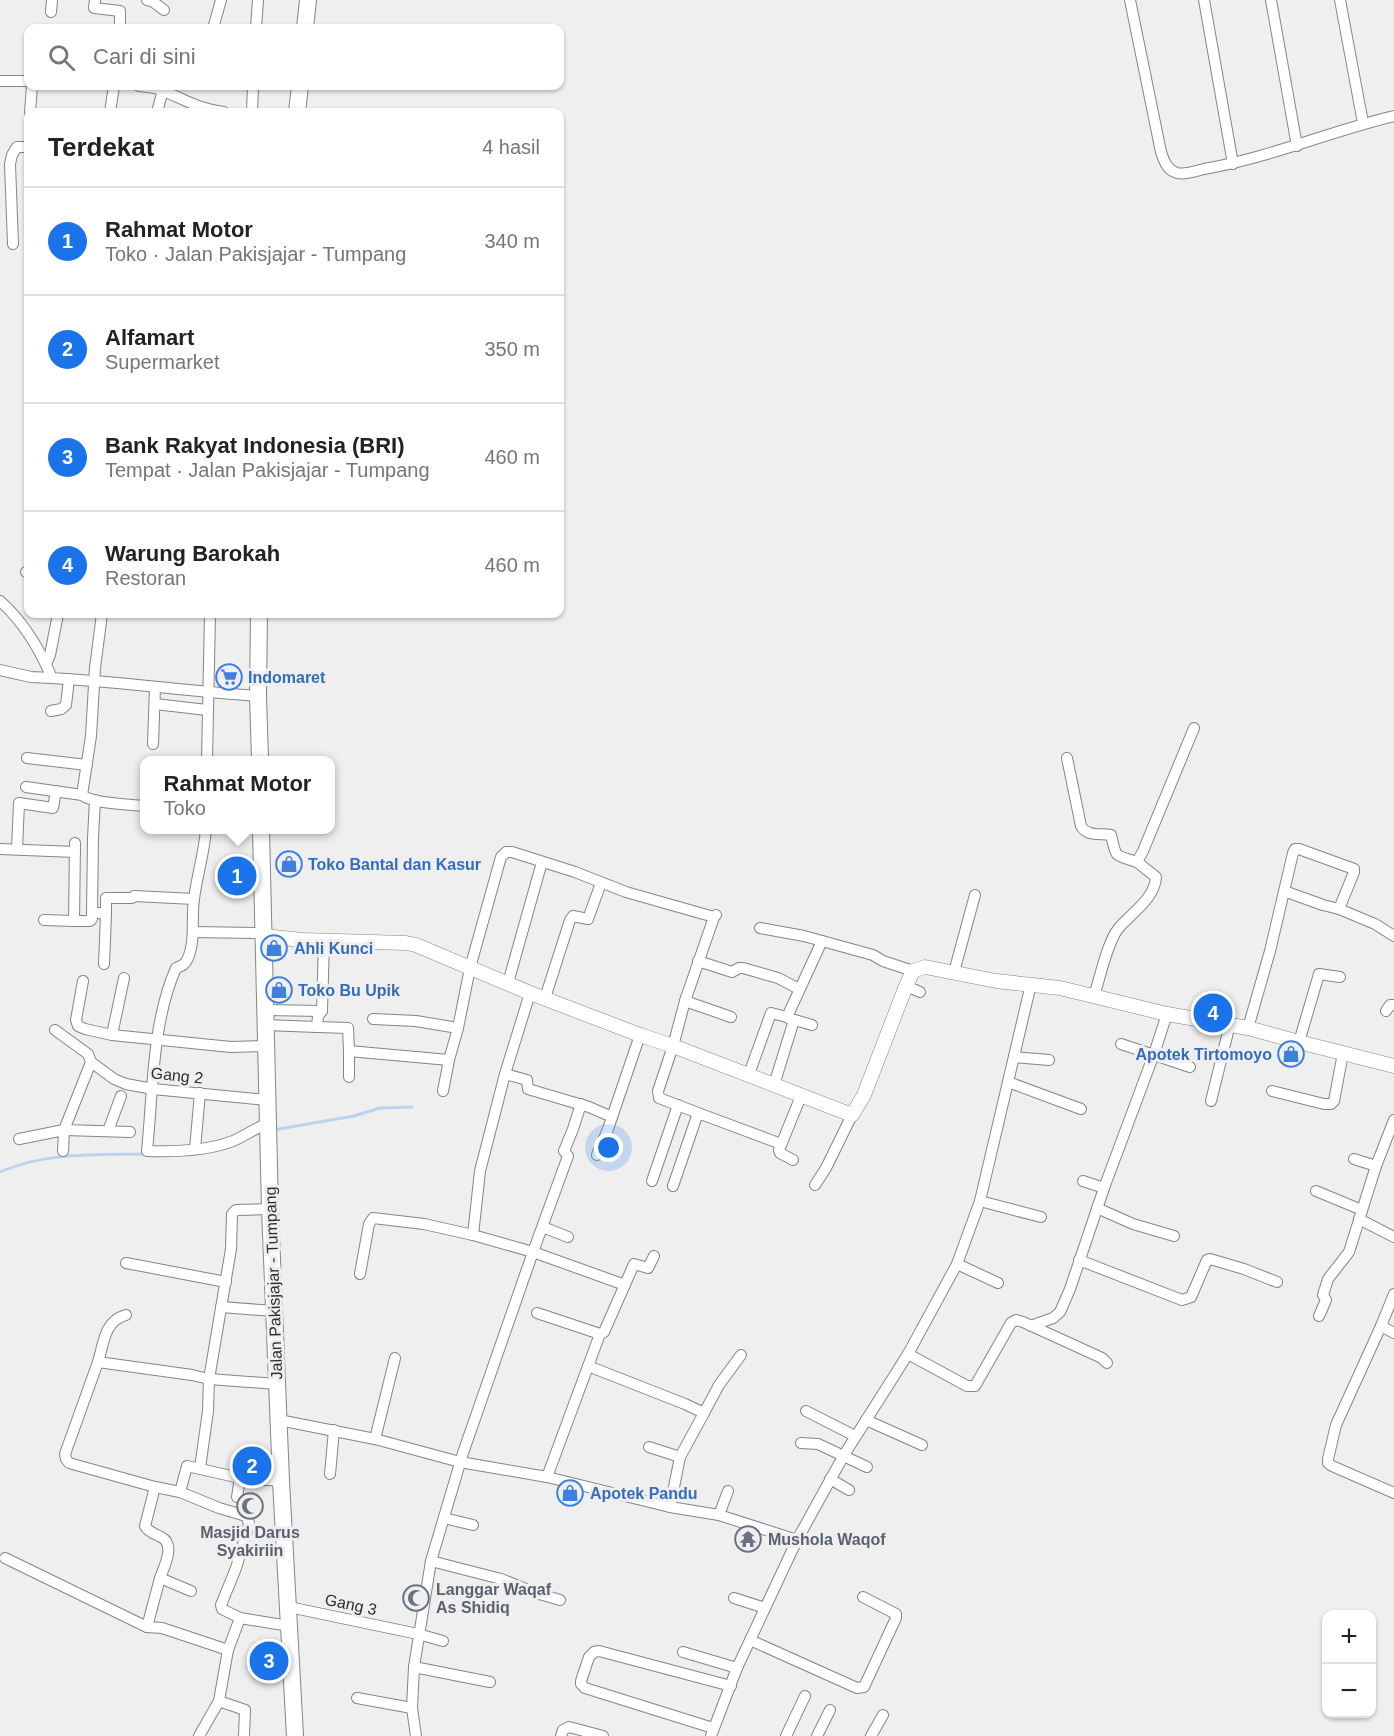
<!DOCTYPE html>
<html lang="id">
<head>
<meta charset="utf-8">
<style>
	:root { --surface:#fff; --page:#f2f2f2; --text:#222; --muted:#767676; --line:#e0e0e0; --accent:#1a73e8 }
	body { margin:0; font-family:Arial,sans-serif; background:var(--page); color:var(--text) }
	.controls { position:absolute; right:18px; bottom:18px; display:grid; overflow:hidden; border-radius:12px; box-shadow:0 2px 4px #0004 }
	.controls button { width:54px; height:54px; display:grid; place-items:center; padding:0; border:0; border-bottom:2px solid var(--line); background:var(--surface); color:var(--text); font:30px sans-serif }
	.you { position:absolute; left:609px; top:1148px; width:21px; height:21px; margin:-15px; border:4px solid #fff; border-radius:50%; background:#1a73e8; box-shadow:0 0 0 9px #1a73e833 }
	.badge { display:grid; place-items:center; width:39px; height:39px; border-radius:50%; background:var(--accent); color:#fff; font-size:20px; font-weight:700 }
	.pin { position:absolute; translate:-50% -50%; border:3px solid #fff; box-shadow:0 2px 6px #0006 }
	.popup { position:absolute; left:140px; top:756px; width:195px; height:78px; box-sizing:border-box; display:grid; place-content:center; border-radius:12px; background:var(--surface); filter:drop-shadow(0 2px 4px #0005); font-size:20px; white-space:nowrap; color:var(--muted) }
	.popup b { font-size:22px; color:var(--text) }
	.popup::after { content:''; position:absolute; left:50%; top:100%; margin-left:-12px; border:12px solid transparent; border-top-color:var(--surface) }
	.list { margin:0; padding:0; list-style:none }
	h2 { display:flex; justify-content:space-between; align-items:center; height:78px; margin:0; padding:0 24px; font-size:26px }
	h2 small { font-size:20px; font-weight:400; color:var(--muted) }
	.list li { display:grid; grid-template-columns:39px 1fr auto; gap:18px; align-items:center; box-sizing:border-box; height:108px; padding:0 24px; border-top:2px solid var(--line) }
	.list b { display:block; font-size:22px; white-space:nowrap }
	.list p { margin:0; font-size:20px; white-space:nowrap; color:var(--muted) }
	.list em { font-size:20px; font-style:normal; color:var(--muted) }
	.icon { flex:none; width:33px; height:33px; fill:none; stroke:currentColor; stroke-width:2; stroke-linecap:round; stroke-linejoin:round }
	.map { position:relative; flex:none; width:1394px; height:1736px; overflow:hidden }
	.search { position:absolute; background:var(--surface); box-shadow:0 2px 4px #0004; left:24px; top:24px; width:540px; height:66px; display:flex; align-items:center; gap:15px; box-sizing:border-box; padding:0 21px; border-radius:12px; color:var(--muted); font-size:22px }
	.panel { position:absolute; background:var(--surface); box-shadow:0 2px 4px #0004; left:24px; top:108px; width:540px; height:510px; border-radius:12px }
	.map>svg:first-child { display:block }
</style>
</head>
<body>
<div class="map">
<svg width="1394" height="1736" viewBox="0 0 1394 1736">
	<rect width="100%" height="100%" fill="#efeff0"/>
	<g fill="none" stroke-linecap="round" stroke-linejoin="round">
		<g stroke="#bad4f0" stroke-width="3">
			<polyline points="273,1130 354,1116 380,1108 412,1107"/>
			<path d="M0,1172C45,1152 96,1155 145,1154"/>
		</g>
		<g stroke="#858587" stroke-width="12">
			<g id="minor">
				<polyline points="95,0 94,8 120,11 120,28"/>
				<polyline points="147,0 152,1 164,10"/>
				<path d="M1130,0L1161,152C1164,161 1167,170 1177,173C1185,175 1196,171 1204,169C1269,158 1330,131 1394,116"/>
				<polyline points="1204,0 1233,164"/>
				<polyline points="1271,0 1297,146"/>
				<polyline points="1340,0 1363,123"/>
				<polyline points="51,12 52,0"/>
				<polyline points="215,28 214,25 221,0"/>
				<polyline points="256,28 258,0"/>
				<polyline points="0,81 28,81"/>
				<path d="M139,86C147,87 156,87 163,91C184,99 201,110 224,112"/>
				<polyline points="30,112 32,86"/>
				<polyline points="110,112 114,86"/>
				<polyline points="157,112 163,90"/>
				<polyline points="252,112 253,86"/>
				<polyline points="13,244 10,164 12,155 17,147 28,147"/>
				<polyline points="26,572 28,573"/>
				<path d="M0,601C23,621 40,650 52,678C121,682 189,691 258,696"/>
				<polyline points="46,664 50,655 58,614"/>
				<polyline points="0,670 31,677 52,678"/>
				<polyline points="155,704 207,710"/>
				<polyline points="51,711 61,709 66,705 69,679"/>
				<polyline points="153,744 155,687"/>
				<polyline points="27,758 87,765"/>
				<path d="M1067,758L1081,826C1087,837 1100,833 1111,835C1117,859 1113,854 1137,862"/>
				<polyline points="207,760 210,614"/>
				<path d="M26,787L82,795C92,804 130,804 144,806"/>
				<polyline points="82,795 91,736 95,668 102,614"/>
				<path d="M206,830C204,853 197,876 194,899C191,918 196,942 187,960C185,965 181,966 176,968C152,1022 153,1092 147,1151C175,1152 207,1151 233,1141C245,1136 255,1128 267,1124"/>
				<polyline points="75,843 74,921 90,921 92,919 92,913 93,838 95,800"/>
				<polyline points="0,849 75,852"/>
				<polyline points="17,849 19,803 53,808 56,791"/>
				<polyline points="1339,909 1375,924 1394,936"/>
				<polyline points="99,913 106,914 104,964"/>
				<polyline points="106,914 106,898 132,898 134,896 194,899"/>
				<polyline points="44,920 74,921"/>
				<polyline points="760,928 804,936 873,955 883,961 913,971"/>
				<polyline points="193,932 258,933 264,936"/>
				<polyline points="324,941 322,1011 318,1016 317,1027 348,1028 349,1051"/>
				<polyline points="698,961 732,972 739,968 743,968 778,978 799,989"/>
				<polyline points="954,972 975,895"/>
				<polyline points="83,981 76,1020 78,1026 85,1029 112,1035 231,1047 266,1046"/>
				<polyline points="508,983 542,862"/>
				<polyline points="906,986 920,992"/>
				<path d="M1094,996C1100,978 1107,943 1118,929C1130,914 1155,899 1156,877L1137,862L1143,851L1194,728"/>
				<polyline points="545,998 570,920 573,916 588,919 601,883"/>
				<polyline points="685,1001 731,1017"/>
				<polyline points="265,1010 322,1011"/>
				<polyline points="1386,1011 1390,1005 1394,1005"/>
				<polyline points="788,1018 812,1025"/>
				<polyline points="373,1019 416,1021 458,1028"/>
				<polyline points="265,1025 317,1027"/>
				<polyline points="1248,1028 1270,951 1293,853 1295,849 1299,849 1354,869 1354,872 1339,909 1323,905 1284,891"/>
				<polyline points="55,1030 88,1054 91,1062 64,1130 130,1132"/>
				<polyline points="112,1035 124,978"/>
				<polyline points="1299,1042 1319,974 1340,977"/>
				<polyline points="1121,1044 1190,1067"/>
				<polyline points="1014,1057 1049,1060"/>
				<polyline points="91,1062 114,1079 126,1084 153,1089 266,1100"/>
				<polyline points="505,1074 527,1080 528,1089 589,1107 612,1117"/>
				<polyline points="749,1074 771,1013 787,1017 822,941"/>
				<polyline points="349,1077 349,1051 449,1060 458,1028 470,968 501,857 506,852 512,852 575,872 626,892 714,917"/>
				<polyline points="1008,1082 1081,1109"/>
				<polyline points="774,1085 794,1020"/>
				<polyline points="443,1091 449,1060"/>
				<polyline points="1272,1091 1324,1104 1331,1104 1334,1101 1343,1053"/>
				<polyline points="1211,1101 1230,1024"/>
				<polyline points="581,1104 573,1129 564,1151 568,1156 533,1252 625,1285"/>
				<polyline points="698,1113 781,1144"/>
				<polyline points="108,1131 121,1096"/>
				<polyline points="19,1139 64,1130 63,1151"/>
				<polyline points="195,1149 200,1093"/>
				<polyline points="597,1155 608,1129 640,1035"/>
				<polyline points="1354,1159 1376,1166"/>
				<polyline points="793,1160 780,1153 779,1150 801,1096"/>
				<polyline points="652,1181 678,1105"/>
				<polyline points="1083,1181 1104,1188"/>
				<polyline points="815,1185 826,1168 852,1115"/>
				<polyline points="673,1186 698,1113 659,1098 658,1091 673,1046 685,1001 714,917 716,915"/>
				<polyline points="1316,1191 1362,1210"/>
				<polyline points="980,1201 1041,1217"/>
				<polyline points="1097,1208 1133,1224 1174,1236"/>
				<polyline points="1359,1219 1394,1237"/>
				<polyline points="543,1227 568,1237"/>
				<polyline points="1079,1260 1182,1300 1191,1297 1207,1260 1210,1259 1244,1269 1277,1282"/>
				<polyline points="126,1263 226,1282"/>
				<polyline points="957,1264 998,1283"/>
				<polyline points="360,1274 369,1224 373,1218 424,1224 473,1235"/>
				<polyline points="1394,1294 1381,1326 1336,1425 1328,1459 1328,1463 1332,1466 1394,1493"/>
				<polyline points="221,1307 274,1311"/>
				<polyline points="537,1313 600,1334 547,1477"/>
				<polyline points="1319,1316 1326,1300 1323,1295 1328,1279 1349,1252 1376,1166 1394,1120"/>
				<polyline points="1031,1326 1053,1318 1060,1312 1070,1289 1104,1188 1154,1054 1167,1014"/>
				<polyline points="1381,1326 1394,1333"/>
				<polyline points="600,1334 604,1332 634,1264 648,1268 654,1256"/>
				<polyline points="908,1354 967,1386 975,1386 1011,1323 1016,1320 1023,1322 1102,1358 1107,1363"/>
				<path d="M98,1362C104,1343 104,1321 126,1315"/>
				<polyline points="588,1366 685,1404 704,1413 680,1457 670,1507"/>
				<polyline points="277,1384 209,1379 192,1375 98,1362 65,1454 66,1459 69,1463 155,1487 180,1492 219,1508 246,1516 249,1523 248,1528 236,1568 221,1605 222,1609 240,1618 289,1626"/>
				<polyline points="806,1411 855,1436"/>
				<polyline points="704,1413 719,1385 741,1355"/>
				<polyline points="279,1420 375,1439 460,1462 547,1477 670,1507 719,1515 797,1540"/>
				<polyline points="866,1420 922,1445"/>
				<polyline points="375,1439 395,1358"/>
				<polyline points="801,1443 818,1444 867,1467"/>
				<polyline points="649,1447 680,1457"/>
				<polyline points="200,1468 208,1411 209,1379 231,1249 232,1214 236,1210 270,1209"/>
				<polyline points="330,1474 334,1430"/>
				<polyline points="830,1479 849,1490"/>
				<path d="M155,1487L145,1526C149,1533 154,1533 161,1537C176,1544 164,1567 160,1578"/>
				<polyline points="180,1492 187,1466 240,1478 281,1481"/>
				<polyline points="237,1497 240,1478"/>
				<polyline points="719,1515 728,1491"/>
				<polyline points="444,1518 473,1525"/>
				<polyline points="5,1558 147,1627 162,1628 228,1650 240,1618"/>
				<polyline points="431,1561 501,1579 536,1593 560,1600"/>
				<polyline points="734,1598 765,1608"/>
				<polyline points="289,1607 418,1634 443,1641"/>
				<polyline points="147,1627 160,1578 191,1591"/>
				<polyline points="750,1640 857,1688 864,1687 896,1618 896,1614 863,1597"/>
				<polyline points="228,1650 219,1701 245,1710 244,1736"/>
				<polyline points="683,1652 737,1668"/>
				<polyline points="414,1667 490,1682"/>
				<polyline points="357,1698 412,1708"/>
				<polyline points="713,1728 585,1688 581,1684 581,1681 589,1657 594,1652 599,1651 731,1686"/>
				<polyline points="199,1736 219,1701"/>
				<polyline points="416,1736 412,1708 414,1667 431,1561 463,1453 533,1252 473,1235 480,1171 505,1074 530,993"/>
				<polyline points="561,1736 563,1730 569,1727 603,1736"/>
				<polyline points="711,1736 737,1668 797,1540 844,1455 908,1354 957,1264 980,1201 1031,984"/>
				<polyline points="786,1736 805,1696"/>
				<polyline points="817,1736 830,1710"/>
				<polyline points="871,1736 883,1715"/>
			</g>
		</g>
		<g stroke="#858587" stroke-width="15">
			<polyline id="tertiary" points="264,936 302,940 406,943 416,945 530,993 640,1035 673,1046 852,1115 864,1095 906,986 913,971 925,967 996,981 1060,988 1167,1014 1248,1028 1299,1042 1394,1066"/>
		</g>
		<g stroke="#858587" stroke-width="18">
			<g id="primary">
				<polyline points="305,28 308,0"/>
				<polyline points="297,112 300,86"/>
				<polyline points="259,614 258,696 260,760"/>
				<polyline points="261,830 270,1209 281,1481 295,1736"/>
			</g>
		</g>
		<use href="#minor" stroke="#fff" stroke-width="10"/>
		<use href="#tertiary" stroke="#fff" stroke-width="14"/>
		<use href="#primary" stroke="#fff" stroke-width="16"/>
	</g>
	<defs>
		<g id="supermarket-ring" transform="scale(1.35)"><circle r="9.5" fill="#efeff0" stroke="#3f7fe0" stroke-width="1.5"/><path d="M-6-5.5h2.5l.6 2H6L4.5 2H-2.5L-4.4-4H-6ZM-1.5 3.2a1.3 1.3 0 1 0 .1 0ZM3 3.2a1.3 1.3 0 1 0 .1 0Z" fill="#3f7fe0"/></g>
		<g id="shop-ring" transform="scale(1.35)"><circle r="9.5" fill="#efeff0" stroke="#3f7fe0" stroke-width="1.5"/><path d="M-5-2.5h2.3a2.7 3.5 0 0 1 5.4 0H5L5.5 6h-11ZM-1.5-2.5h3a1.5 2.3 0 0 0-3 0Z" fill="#3f7fe0"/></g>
		<g id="mosque-ring" transform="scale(1.35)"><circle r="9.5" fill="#efeff0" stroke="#6b7280" stroke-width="1.5"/><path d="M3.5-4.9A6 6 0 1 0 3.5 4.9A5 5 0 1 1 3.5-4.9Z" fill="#6b7280"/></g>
		<g id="temple-ring" transform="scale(1.35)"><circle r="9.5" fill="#efeff0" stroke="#6b7280" stroke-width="1.5"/><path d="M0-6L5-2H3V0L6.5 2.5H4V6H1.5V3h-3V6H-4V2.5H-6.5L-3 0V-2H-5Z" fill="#6b7280"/></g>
	</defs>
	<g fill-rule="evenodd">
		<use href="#supermarket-ring" x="229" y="677"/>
		<use href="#shop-ring" x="289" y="864"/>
		<use href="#shop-ring" x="274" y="948"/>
		<use href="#shop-ring" x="279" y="990"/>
		<use href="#shop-ring" x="1291" y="1054"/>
		<use href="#shop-ring" x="570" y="1493"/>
		<use href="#mosque-ring" x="250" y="1506"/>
		<use href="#temple-ring" x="748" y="1539"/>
		<use href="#mosque-ring" x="416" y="1598"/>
	</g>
	<g text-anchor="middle" stroke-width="6" stroke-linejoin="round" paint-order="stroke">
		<g font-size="16" font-weight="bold" fill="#366cbe" stroke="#efeff0" text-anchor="start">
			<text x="248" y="683">Indomaret</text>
			<text x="308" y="870">Toko Bantal dan Kasur</text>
			<text x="294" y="954">Ahli Kunci</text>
			<text x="298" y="996">Toko Bu Upik</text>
			<text x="1272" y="1060" text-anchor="end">Apotek Tirtomoyo</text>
			<text x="590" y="1499">Apotek Pandu</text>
		</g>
		<g font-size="16" fill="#2e2e2e" stroke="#efeff0">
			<text transform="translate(177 1075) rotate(6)" y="6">Gang 2</text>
			<text transform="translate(273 1283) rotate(-92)" y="6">Jalan Pakisjajar - Tumpang</text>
			<text transform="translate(351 1604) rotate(12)" y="6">Gang 3</text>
		</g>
		<g font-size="16" font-weight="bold" fill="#5b616d" stroke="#efeff0" text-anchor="start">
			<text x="250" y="1538" text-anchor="middle">Masjid Darus<tspan x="250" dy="18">Syakiriin</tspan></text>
			<text x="768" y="1545">Mushola Waqof</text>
			<text x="436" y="1595">Langgar Waqaf<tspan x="436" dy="18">As Shidiq</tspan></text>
		</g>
	</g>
</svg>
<div class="controls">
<button>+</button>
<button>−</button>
</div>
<div class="you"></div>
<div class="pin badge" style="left:237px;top:876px">1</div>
<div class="popup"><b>Rahmat Motor</b>Toko</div>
<div class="pin badge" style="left:252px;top:1466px">2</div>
<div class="pin badge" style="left:269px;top:1661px">3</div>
<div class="pin badge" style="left:1213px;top:1013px">4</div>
<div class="search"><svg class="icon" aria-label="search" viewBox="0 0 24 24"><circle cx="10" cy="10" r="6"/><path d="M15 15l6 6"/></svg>Cari di sini</div>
<section class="panel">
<h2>Terdekat<small>4 hasil</small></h2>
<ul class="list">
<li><span class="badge">1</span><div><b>Rahmat Motor</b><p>Toko · Jalan Pakisjajar - Tumpang</p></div><em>340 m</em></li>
<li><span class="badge">2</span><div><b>Alfamart</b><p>Supermarket</p></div><em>350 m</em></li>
<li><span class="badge">3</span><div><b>Bank Rakyat Indonesia (BRI)</b><p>Tempat · Jalan Pakisjajar - Tumpang</p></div><em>460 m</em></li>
<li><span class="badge">4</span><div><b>Warung Barokah</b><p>Restoran</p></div><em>460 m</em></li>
</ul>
</section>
</div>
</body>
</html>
